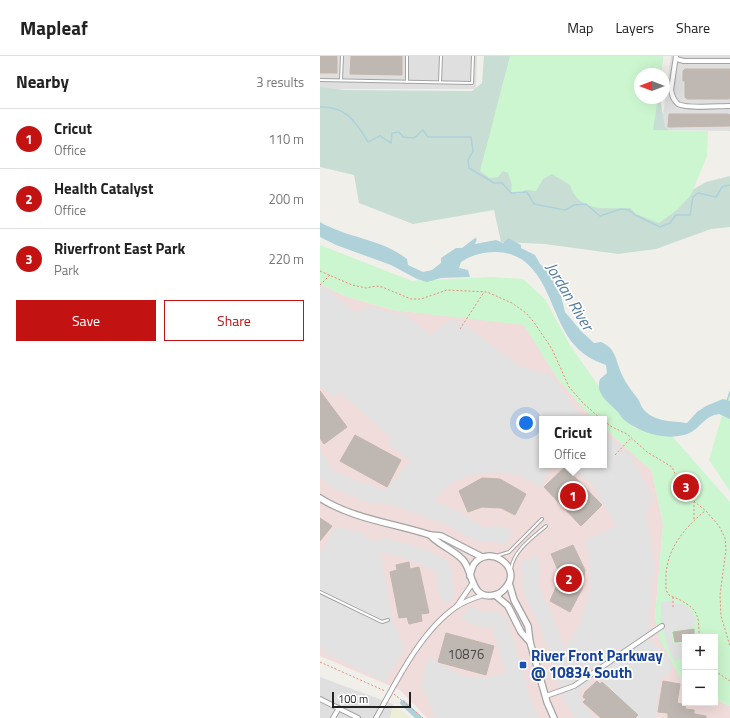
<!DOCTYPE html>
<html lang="en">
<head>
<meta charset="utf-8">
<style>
	:root { --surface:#fff; --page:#f6f6f6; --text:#222; --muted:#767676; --line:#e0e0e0; --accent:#c21212 }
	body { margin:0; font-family:"Titillium Web",sans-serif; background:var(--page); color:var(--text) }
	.controls { position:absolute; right:12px; bottom:12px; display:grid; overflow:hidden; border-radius:0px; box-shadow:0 4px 16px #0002 }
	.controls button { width:36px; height:36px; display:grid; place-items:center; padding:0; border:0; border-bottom:1px solid var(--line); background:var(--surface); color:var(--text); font:20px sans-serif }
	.compass { position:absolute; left:314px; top:12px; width:36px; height:36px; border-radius:50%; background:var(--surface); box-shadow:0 4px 16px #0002; rotate:270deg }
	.scale { position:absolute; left:12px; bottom:10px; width:79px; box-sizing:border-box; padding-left:4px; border:2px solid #222; border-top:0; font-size:11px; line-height:14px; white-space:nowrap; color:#222; -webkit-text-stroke:3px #fff; paint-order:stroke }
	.you { position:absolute; left:206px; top:367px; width:14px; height:14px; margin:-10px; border:3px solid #fff; border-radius:50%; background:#1a73e8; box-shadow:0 0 0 6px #1a73e833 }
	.badge { display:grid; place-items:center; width:26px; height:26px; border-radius:50%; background:var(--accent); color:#fff; font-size:13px; font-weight:700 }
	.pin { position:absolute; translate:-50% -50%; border:2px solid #fff; box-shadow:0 1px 4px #0006 }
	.popup { position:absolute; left:219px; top:360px; width:68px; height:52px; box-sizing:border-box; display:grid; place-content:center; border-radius:0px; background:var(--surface); filter:drop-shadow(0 1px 3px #0005); font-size:13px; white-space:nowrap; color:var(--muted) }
	.popup b { font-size:15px; color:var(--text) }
	.popup::after { content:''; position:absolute; left:50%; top:100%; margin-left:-8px; border:8px solid transparent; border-top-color:var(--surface) }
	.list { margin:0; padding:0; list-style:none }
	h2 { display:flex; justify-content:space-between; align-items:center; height:52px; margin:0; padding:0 16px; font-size:17px }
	h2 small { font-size:13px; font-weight:400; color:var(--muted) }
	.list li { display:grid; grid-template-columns:26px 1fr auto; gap:12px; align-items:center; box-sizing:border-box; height:60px; padding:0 16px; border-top:1px solid var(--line) }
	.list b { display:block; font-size:15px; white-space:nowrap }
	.list p { margin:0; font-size:13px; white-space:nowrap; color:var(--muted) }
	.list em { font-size:13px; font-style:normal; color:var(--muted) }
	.actions { display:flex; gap:8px; padding:12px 16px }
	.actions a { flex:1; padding:9px 0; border:1px solid var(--accent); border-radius:0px; text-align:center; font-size:14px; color:var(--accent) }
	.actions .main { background:var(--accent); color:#fff }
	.map { position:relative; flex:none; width:410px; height:662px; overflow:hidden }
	header { display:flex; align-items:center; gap:24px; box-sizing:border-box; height:56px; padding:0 20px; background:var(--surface); border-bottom:1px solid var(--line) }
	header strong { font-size:19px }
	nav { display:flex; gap:22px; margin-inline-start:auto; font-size:14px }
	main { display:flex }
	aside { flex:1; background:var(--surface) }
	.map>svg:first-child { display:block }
</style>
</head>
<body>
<header>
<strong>Mapleaf</strong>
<nav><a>Map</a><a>Layers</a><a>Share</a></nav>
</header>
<main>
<aside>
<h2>Nearby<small>3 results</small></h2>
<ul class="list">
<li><span class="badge">1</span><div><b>Cricut</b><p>Office</p></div><em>110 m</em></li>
<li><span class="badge">2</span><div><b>Health Catalyst</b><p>Office</p></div><em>200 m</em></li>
<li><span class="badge">3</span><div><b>Riverfront East Park</b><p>Park</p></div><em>220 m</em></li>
</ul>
<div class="actions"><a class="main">Save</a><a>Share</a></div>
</aside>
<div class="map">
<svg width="410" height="662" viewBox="0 0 410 662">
	<rect width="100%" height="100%" fill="#f1efea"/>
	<g fill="#e0dfdf">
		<polygon points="0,0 157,0 156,33 0,33"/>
		<polygon points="351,0 410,0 410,75 341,74"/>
		<polygon points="0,621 73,648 70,662 0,662"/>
	</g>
	<polygon fill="#f0dcdb" points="0,228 25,240 73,254 204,268 237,322 274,363 222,363 222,409 284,409 284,372 332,415 343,468 335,561 365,631 365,647 395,647 395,643 410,650 410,662 107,662 80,634 0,600"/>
	<polygon fill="#eceed7" points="73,648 91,662 70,662"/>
	<polygon fill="#c8ded4" points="164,0 343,0 341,18 320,18 320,42 340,42 345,71 349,75 341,152 386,126 410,120 410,171 391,173 336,193 298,198 225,188 181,186 174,154 93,168 39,147 34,119 0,111 0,31 25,34 152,35 162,27"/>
	<g fill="#ccf6cf">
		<path d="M190,0H343L341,18H320V42H338L333,74L388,75L387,100L371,139L357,154L339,167L316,158L310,152C286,152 259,157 250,129L232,118L223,123L216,135L206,134L198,138L191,136L192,129L188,117L183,115L178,121L169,122L160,115Z"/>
		<polygon points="0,189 92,225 171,221 203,223 225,243 250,289 284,338 314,372 352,380 410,446 410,650 395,643 395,581 365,581 365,631 340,584 335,561 343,468 332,415 284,372 284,363 274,363 268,358 237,322 204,269 73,254 25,240 0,228"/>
		<polygon points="410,333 410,435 389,404"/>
	</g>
	<g fill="#e2e2e2">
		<polygon points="0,228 35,256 50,250 78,259 82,256 111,279 129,264 141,266 200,310 232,320 259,357 267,363 222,363 222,409 232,409 221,431 203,421 175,416 149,419 130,428 114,445 135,454 163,471 177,470 193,474 185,489 174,486 156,485 125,468 72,449 48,446 16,434 0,422 0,393 13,414 37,425 66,434 90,405 68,388 71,382 19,336 15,342 0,330"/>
		<polygon points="284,377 310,399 333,441 326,457 334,505 328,581 342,594 351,606 351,616 340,623 336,662 319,662 276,621 258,636 262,646 275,662 255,662 243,642 222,575 203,535 202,506 217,499 221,515 218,528 234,564 245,594 262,564 269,533 269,505 265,484 296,470 272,427 245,409 284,409"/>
		<polygon points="18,470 46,478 45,482 61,485 62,481 107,494 130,506 127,511 132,512 131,522 135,537 132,540 133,542 126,550 118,532 116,516 85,502 60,496 73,565 79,580 85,588 82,598 65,626 3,596 4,592 0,592 0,494 3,495 13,472 17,474"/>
		<polygon points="353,544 353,547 362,548 370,553 376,562 374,572 351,575 353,588 362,587 363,602 354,605 349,596 341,565 341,546"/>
		<polygon points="150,550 164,556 180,555 181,560 186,559 210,641 219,662 115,662 100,627 104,626 103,619 107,605 111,601 132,615 148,621 171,621 186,616 172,570 161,572 141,563"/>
	</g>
	<path fill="#aed1da" d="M0,166C27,182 62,183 87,203L88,209L103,216L112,214L121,207V202L136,192H142L155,182L157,183L155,188L176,184L183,187L188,182L201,189V192L215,199L220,208L231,217L235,230L241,240L245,256L261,275L274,287L281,286C295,292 295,301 300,314C304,325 311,334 318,343C320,346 321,351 324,354C335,366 352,365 367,367L377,356L386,350L403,343L410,345V363L399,358L394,359C378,366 378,378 358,380C340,383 317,375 303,363C301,361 300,358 298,356C289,346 275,339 280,323L287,317L286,309C272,304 261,298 251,285C228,254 225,196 175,196C163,196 151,199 141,206L139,212L148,214L150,221L121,222L107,226L97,223L71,209L16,189L0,181Z"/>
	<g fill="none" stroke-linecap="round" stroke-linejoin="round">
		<g stroke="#aed1da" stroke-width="1.5">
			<path d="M0,51C26,50 36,66 48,86L60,80L71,87L72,77L79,76L83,81L94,82L103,74L108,81H151L153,95L148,104L149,112L174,127H182L191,137L207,136L214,148L245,154L254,149L266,148L280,160L301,153L309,154L315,159L340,171L350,167L356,159H370L373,141L378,137L396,141L402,131L410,129"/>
			<polyline points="407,345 410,336"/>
		</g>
		<polyline stroke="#aed1da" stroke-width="5.5" points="83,647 99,662"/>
	</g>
	<g fill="#bfb8b2" stroke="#c2b6ad">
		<rect x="0" y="0" width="17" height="17"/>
		<polygon points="31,0 82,0 82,19 30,18"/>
		<polygon points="365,13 410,13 410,41 409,43 367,43 365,41 365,25 363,25 363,15"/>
		<polygon points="349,58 408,58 410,59 410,70 348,71"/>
		<polygon points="0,335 27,371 4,388 0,382"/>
		<polygon points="35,379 81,404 67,431 20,405"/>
		<polygon points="245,411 282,449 261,470 224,431"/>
		<polygon points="162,422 180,423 206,438 195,459 181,452 162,451 148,456 139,435"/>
		<polygon points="0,462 12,470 0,485"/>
		<polygon points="253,489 265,514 262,533 250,556 230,545 237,529 238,514 231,498"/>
		<polygon points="89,506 90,513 99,511 109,557 101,558 102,565 89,568 87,561 79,562 70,516 77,514 76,509"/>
		<polygon points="374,573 374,581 365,581 365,585 355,586 353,576"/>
		<polygon points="126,577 174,590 166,619 118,606"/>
		<polygon points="277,625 280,628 282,626 318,659 315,662 281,662 263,646 266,643 263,641 265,636"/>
		<polygon points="343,625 360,628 357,647 366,649 365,653 374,654 374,658 386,660 386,662 348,662 348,657 338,656"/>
	</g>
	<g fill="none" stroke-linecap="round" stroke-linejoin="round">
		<g stroke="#a3a3a3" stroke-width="4">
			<g id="service">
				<polyline points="87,0 87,26"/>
				<polyline points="0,24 152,27 153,0"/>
				<polyline points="21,24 22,0"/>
				<polyline points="120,26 121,0"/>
				<polyline points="176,500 189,496 222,463"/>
				<path d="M191,513C194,494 212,482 226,470"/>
				<polyline points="0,536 62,566 68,564"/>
			</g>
		</g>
		<g stroke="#a3a3a3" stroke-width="6">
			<g id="minor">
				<path d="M356,0L351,34C352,39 353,44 358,48C367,53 398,50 410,50"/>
				<polyline points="356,3 364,5 410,5"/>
				<polyline points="137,550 152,528"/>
				<polyline points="226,640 254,630 342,570"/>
				<polyline points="0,643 38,662"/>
				<polyline points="13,662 19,652"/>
				<path d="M56,662C76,626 101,575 136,551C143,546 154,542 163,539"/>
			</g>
		</g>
		<g stroke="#a3a3a3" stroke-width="8">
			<g id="tertiary">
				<path d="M0,442C33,463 73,467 110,479L121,480L162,501"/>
				<path d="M110,479C119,489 132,493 142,503C154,514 149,545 175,539C180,538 184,534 187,530C202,510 168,488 154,508C152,511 151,516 150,520"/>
				<polyline points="189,527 194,544 208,570 210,586 227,646 234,662"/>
				<polyline points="175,539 188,550 201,576 210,586"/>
			</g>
		</g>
		<g stroke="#ef887d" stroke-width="1" stroke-dasharray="2 2" stroke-linecap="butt">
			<polyline points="0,215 32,229 46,232 56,230 62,231 91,243 101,243 127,234 167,236 192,247 206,257 213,265 232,293 249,331 263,347 281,363"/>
			<polyline points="0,229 10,219"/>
			<polyline points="140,273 164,236"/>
			<polyline points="284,365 292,371 307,378 327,396 352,411 364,437 386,455 399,470 405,482 406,493 400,539 401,560 410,590"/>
			<polyline points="295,399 311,382"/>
			<polyline points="374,463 374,446"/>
			<polyline points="353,551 353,541"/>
			<path d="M379,581C379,561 379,554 360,544C357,542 352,541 349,539C345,535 346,529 346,524C345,495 364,472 385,455"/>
			<polyline points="365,587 365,590"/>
			<polyline points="0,606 65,635"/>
			<polyline points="395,615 410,625"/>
			<polyline points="74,638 103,662"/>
		</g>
		<use href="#service" stroke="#fff" stroke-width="2"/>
		<use href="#minor" stroke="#fff" stroke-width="4"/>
		<use href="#tertiary" stroke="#fff" stroke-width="5.5"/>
	</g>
	<rect fill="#1a4fb4" stroke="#fff" stroke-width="1.5" x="199" y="605" width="8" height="8" rx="2"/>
	<g text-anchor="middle" stroke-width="3.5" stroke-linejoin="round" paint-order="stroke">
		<g font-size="13" fill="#494846">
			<text x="146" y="603">10876</text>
		</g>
		<g font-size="15" font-weight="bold" fill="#164399" stroke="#fff" text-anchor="start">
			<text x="211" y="605">River Front Parkway<tspan x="211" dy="17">@ 10834 South</tspan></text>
		</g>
		<g font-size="16" font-style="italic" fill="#527aa2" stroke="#fff">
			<text transform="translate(250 240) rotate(59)" y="6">Jordan River</text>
		</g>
	</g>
</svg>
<div class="controls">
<button>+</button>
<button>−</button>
</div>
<svg class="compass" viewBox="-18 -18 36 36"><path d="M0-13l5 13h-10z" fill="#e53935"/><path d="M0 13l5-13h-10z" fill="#767676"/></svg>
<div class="scale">100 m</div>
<div class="you"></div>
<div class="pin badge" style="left:253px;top:440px">1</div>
<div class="popup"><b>Cricut</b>Office</div>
<div class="pin badge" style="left:249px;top:523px">2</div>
<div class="pin badge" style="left:366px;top:431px">3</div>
</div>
</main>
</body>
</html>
